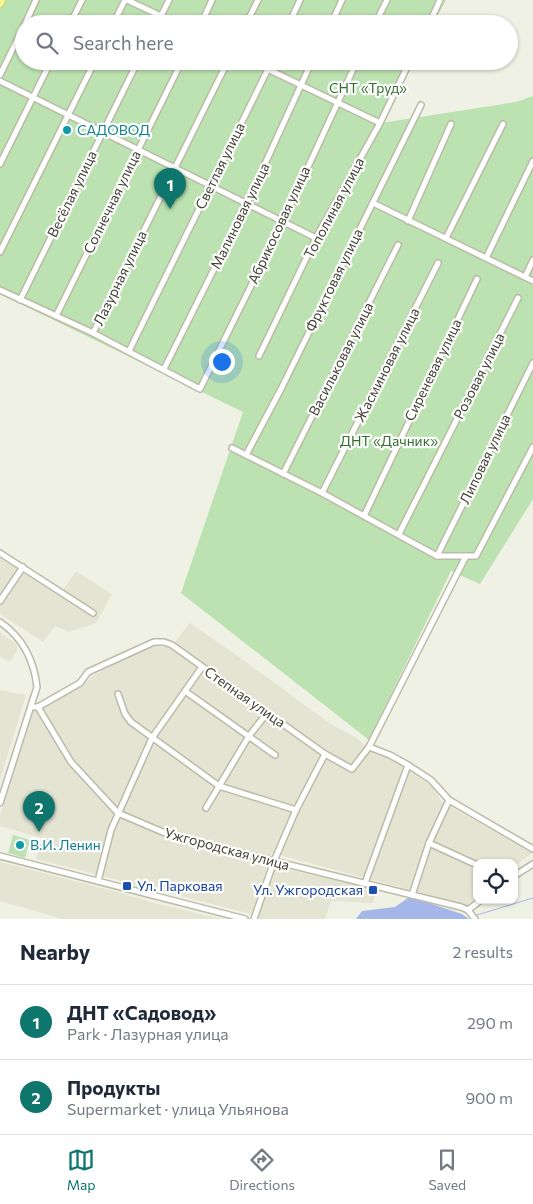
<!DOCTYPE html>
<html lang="en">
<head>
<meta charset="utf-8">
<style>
	:root { --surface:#fff; --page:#f2f2f3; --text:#1f2937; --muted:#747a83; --line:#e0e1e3; --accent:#0f766e }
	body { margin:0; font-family:Commissioner,sans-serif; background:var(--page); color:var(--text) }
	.controls { position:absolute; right:15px; bottom:15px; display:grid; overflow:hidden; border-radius:10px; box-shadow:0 1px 4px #0004 }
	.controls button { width:45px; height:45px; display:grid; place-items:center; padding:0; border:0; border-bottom:1px solid var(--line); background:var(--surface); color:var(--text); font:25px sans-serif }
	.you { position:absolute; left:221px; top:361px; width:18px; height:18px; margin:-12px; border:4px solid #fff; border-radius:50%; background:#1a73e8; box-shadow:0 0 0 8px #1a73e833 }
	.badge { display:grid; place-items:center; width:32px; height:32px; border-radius:50%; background:var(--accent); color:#fff; font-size:16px; font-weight:700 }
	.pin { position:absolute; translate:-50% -41px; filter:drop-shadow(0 1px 2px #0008) }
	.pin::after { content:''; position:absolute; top:26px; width:18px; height:15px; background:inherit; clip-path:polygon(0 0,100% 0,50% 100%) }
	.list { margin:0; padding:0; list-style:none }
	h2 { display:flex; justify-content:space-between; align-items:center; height:65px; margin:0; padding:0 20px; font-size:21px }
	h2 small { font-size:16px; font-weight:400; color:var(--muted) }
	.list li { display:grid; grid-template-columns:32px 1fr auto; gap:15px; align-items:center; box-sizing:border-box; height:75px; padding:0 20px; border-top:1px solid var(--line) }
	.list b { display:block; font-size:19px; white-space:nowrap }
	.list p { margin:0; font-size:16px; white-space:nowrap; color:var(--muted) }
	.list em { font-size:16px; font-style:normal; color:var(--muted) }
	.icon { flex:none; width:28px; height:28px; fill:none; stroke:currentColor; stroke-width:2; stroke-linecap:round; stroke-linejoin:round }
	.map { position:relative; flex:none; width:533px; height:919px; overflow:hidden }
	.search { position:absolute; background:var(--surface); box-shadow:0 1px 4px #0004; left:15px; right:15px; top:15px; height:55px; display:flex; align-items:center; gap:12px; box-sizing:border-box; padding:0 18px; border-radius:28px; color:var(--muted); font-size:19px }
	.sheet { height:215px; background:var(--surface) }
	nav { display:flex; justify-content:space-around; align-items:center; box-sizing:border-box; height:70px; border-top:1px solid var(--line); background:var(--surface); font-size:14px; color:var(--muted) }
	nav a { display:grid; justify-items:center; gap:2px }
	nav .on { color:var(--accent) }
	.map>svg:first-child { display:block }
</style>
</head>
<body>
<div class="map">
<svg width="533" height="919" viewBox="0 0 533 919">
	<rect width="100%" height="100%" fill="#f0f1e5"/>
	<g fill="#e4e4d3">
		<polygon points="0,558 59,596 76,571 112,594 96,623 69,632 55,626 43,642 0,614"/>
		<polygon points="190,623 246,662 332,725 357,738 370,751 398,763 433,787 441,801 532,853 514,867 514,863 477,863 477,897 467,905 272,853 251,914 36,859 42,838 0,826 0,816 33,711 84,684 92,676 149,646 171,647"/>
		<polygon points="0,632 16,644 18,648 10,662 0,657"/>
		<polygon points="0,690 26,695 0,780"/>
		<polygon points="0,862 121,893 158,904 222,919 63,919 0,901"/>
		<polygon points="275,867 377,889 373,903 331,901 325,919 258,919"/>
	</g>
	<g fill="#bbe2b0">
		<polygon points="0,0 446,0 433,24 24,24 24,61 413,61 381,123 516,102 533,96 533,499 480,584 451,571 369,740 181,593 243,412 0,294"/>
		<polygon points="13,835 30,840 25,858 8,853"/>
	</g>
	<polygon fill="#a5b7e9" points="408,898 414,898 462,914 469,919 356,919 362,911 395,907"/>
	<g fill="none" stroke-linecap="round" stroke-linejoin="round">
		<polyline stroke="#a5b7e9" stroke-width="1" points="477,915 533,898"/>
		<g stroke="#bbbba8" stroke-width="8">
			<g id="minor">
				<polyline points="127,0 178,24"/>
				<polyline points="25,24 36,0"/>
				<polyline points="70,24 82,0"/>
				<polyline points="113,24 125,0"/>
				<polyline points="157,24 169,0"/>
				<polyline points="201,24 212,0"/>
				<polyline points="246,24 258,0"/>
				<polyline points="289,24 300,0"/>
				<polyline points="331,24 342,0"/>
				<polyline points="375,24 387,0"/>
				<polyline points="429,24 440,0"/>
				<polyline points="251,61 380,123"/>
				<polyline points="0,75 24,26"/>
				<polyline points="0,81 316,238"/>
				<polyline points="0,164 51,61"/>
				<polyline points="373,203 533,281"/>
				<polyline points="408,221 451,124"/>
				<polyline points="446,238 503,124"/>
				<polyline points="0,252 95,61"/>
				<polyline points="486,258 533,161"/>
				<polyline points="525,277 533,260"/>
				<polyline points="0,290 93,333 200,389 283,221 357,61"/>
				<polyline points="20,300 138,61"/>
				<polyline points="56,316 182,61"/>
				<polyline points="93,333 228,61"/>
				<polyline points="129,351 272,61"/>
				<polyline points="259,356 316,238 380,123 410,61"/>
				<polyline points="164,369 247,203 312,61"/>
				<polyline points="232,448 322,493 437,556 476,556 533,447"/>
				<polyline points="246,455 281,389 421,105"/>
				<polyline points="283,474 398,245"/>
				<polyline points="322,493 438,263"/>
				<polyline points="364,516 477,279"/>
				<polyline points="399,534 518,298"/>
				<polyline points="0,553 93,613"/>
				<polyline points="437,556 533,363"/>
				<polyline points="0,601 23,567"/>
				<path d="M0,622C22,637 34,660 37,687L0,803"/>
				<polyline points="185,691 275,755"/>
				<polyline points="118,694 125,714 131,722 219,786 296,810"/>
				<polyline points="31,707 38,707 80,683 88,672 154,642 164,642 172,645 325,754 352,769 369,747 466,556"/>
				<polyline points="38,707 71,762 118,813 172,836 461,907 468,910 475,919"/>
				<polyline points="369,747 390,755 408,765 431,780 449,800 533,849"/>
				<polyline points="206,808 249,736 267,713"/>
				<polyline points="429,843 477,865"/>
				<polyline points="0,856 245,919"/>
				<polyline points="514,876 533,864"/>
				<polyline points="98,881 111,830 152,738 202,667"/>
				<polyline points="365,883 408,765"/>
				<polyline points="412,895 429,843 449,800"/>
				<polyline points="468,910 481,900"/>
				<polyline points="254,919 274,861 296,810 325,754"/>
			</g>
		</g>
		<g stroke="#d5d96a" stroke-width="9">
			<polyline id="major" points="0,4 2,0"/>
		</g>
		<use href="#minor" stroke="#fff" stroke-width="5"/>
		<use href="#major" stroke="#f1f699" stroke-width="6"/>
	</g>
	<g fill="#0f9aa8" stroke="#fff" stroke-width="2">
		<circle cx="67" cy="130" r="5"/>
		<circle cx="20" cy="845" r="5"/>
	</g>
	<g fill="#1a4fb4" stroke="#fff" stroke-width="2">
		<rect x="122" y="881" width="10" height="10" rx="2.5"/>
		<rect x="368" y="885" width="10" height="10" rx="2.5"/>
	</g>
	<g text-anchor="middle" stroke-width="4.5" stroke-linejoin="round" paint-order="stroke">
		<g font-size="14" fill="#306f2e" stroke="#fff">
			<text x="368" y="93">СНТ «Труд»</text>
			<text x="389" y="446">ДНТ «Дачник»</text>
		</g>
		<g font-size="14" fill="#0d838f" stroke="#fff" text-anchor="start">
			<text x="77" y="135">САДОВОД</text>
			<text x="30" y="850">В.И. Ленин</text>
		</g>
		<g font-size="14" fill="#434235" stroke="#fff">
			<text transform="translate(220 166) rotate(-64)" y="5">Светлая улица</text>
			<text transform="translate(72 194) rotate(-64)" y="5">Весёлая улица</text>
			<text transform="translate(112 202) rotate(-64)" y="5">Солнечная улица</text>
			<text transform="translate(334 208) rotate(-62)" y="5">Тополиная улица</text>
			<text transform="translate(240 216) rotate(-64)" y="5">Малиновая улица</text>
			<text transform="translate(279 225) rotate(-65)" y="5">Абрикосовая улица</text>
			<text transform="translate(120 278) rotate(-64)" y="5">Лазурная улица</text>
			<text transform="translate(334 280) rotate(-64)" y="5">Фруктовая улица</text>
			<text transform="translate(341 359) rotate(-63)" y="5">Васильковая улица</text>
			<text transform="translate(387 365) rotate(-63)" y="5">Жасминовая улица</text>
			<text transform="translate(433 370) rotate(-64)" y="5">Сиреневая улица</text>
			<text transform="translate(479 376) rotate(-63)" y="5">Розовая улица</text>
			<text transform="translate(485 459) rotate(-64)" y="5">Липовая улица</text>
			<text transform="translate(245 697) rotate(35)" y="5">Степная улица</text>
			<text transform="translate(227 849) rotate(15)" y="5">Ужгородская улица</text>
		</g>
		<g font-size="14" fill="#164399" stroke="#fff" text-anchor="start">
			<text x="137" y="891">Ул. Парковая</text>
			<text x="363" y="895" text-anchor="end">Ул. Ужгородская</text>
		</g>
	</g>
</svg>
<div class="controls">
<button><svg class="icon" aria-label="locate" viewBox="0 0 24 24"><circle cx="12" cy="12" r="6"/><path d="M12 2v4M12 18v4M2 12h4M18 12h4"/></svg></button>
</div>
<div class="you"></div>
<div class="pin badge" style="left:170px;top:209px">1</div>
<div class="pin badge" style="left:39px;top:832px">2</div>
<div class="search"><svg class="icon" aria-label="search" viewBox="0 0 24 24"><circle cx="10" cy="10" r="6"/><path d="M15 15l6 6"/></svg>Search here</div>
</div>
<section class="sheet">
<h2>Nearby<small>2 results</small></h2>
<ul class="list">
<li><span class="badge">1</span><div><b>ДНТ «Садовод»</b><p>Park · Лазурная улица</p></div><em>290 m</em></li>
<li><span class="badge">2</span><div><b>Продукты</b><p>Supermarket · улица Ульянова</p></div><em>900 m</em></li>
</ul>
</section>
<nav>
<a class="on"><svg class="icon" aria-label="map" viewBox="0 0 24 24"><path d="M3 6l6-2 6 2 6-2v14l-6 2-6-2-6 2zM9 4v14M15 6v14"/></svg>Map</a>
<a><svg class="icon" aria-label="directions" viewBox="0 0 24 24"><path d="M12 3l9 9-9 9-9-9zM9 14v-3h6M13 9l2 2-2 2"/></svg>Directions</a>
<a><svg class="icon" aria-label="saved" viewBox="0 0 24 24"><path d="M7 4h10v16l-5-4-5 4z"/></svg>Saved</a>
</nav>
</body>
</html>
